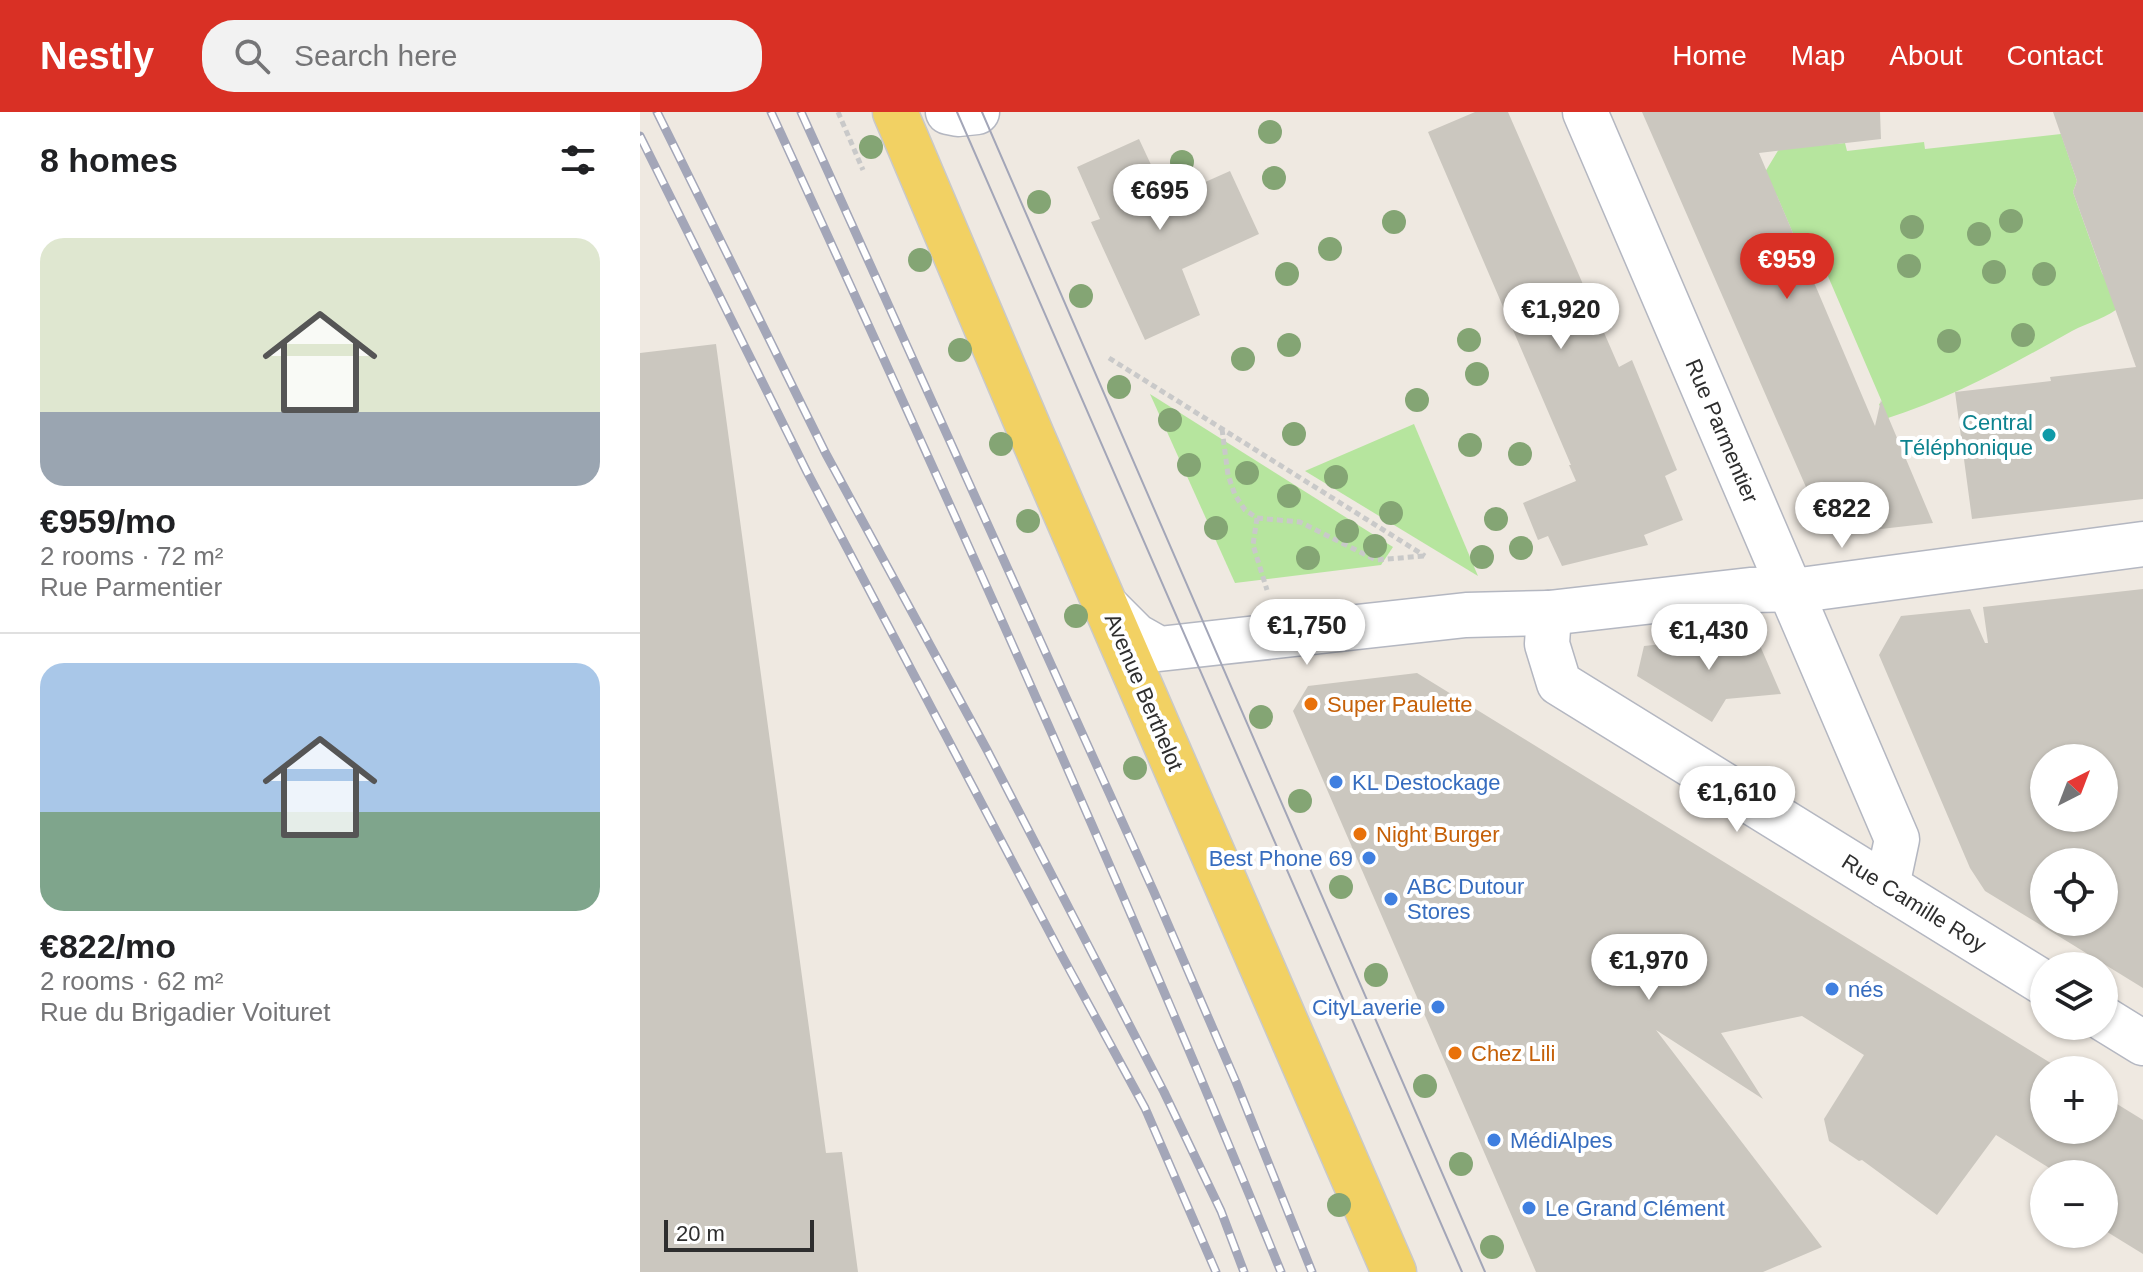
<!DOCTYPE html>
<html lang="en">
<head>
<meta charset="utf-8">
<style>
	:root { --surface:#fff; --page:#f2f2f2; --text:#202124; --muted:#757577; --line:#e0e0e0; --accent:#d93025 }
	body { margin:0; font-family:Arial,sans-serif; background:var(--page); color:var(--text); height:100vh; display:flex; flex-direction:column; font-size:30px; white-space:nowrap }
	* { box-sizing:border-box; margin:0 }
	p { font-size:26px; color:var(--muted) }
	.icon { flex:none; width:44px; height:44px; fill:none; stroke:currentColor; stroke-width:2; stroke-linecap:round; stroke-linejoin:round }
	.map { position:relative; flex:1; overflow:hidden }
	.details { display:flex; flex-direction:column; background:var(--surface); width:640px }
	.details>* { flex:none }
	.needle { width:52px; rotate:42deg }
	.controls { position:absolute; left:1390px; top:632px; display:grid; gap:16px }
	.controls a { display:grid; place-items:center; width:88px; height:88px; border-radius:50%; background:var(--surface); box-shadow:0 2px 6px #0004; font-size:40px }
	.scale { position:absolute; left:24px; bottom:20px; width:150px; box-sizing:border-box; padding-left:8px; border:4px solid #2e2e2e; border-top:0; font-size:22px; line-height:28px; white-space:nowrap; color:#2e2e2e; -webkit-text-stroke:6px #fff; paint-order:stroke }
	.price { position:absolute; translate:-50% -68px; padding:0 18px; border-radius:28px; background:#fff; color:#222; font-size:26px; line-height:52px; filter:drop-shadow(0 2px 4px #0008) }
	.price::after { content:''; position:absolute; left:50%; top:48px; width:24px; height:18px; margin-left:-12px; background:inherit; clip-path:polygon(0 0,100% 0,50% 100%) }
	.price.current { background:var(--accent); color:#fff }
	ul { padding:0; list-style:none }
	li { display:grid; align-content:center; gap:16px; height:424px; padding:0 40px }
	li+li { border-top:2px solid var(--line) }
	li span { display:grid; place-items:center; height:248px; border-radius:24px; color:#555 }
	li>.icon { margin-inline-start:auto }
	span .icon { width:144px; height:144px; fill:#fffc; stroke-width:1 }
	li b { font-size:34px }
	h2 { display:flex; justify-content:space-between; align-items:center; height:96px; padding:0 40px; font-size:34px }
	header { display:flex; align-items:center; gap:48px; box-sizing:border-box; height:112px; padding:0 40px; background:var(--accent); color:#fff }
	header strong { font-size:38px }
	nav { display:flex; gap:44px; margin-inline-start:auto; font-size:28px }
	.search { width:560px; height:72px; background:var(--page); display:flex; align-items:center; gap:20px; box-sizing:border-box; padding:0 28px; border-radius:32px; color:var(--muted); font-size:30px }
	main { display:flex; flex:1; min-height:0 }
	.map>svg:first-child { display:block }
	.green { fill:#b6e59e }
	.building { fill:#cbc7bf; fill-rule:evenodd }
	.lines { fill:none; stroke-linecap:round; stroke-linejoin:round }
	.minor-casing { stroke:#b4b7c1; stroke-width:47 }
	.major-casing { stroke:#c9c9c9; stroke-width:47 }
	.path { stroke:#c9c9c9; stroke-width:5; stroke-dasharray:6 4; stroke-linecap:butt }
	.minor { stroke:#fff; stroke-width:44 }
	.major { stroke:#f2d163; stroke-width:44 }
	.tram { stroke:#a3a6b8; stroke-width:2 }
	.rail-casing { stroke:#a3a6b8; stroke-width:9 }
	.rail { stroke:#fff; stroke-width:6; stroke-dasharray:18; stroke-linecap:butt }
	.tree { fill:#84a574 }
	.culture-dot { fill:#0f9aa8; stroke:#fff; stroke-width:3 }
	.food-dot { fill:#e8710a; stroke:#fff; stroke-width:3 }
	.shop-dot { fill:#3f7fe0; stroke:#fff; stroke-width:3 }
	.labels { text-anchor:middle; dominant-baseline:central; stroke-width:8; stroke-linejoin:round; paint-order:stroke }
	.culture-label { font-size:22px; fill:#0d838f; stroke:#fff; text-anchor:end }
	.street-label { font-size:22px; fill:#2e2e2e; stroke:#fff }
	.food-label { font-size:22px; fill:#c56008; stroke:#fff; text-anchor:start }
	.shop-label { font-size:22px; fill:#366cbe; stroke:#fff; text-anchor:start }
</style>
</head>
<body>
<header>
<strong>Nestly</strong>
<div class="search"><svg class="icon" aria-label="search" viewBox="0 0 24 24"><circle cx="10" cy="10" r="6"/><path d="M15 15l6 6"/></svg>Search here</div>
<nav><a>Home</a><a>Map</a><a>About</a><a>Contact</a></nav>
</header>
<main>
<section class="details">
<h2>8 homes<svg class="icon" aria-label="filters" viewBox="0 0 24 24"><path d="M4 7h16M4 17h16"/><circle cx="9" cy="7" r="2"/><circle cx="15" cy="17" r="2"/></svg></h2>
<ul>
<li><span style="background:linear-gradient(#dfe7d0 70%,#9aa5b1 0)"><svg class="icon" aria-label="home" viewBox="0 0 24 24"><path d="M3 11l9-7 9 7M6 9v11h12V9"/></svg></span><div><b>€959/mo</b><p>2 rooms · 72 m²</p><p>Rue Parmentier</p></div></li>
<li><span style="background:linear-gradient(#a9c7e8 60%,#7fa58c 0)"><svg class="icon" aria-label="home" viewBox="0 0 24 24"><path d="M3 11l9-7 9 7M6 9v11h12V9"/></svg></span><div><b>€822/mo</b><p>2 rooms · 62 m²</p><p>Rue du Brigadier Voituret</p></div></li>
</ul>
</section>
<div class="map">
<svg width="1503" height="1160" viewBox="0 0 1503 1160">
	<rect width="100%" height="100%" fill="#efe9e1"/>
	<!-- green -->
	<g class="green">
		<path d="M 1421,22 L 1437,69 L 1433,80 L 1462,161 L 1482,193 C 1468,206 1449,210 1432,219 C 1371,253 1313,286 1245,307 L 1239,292 L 1242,290 L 1175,134 L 1161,140 L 1137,84 L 1122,65 L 1139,37 L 1205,31 L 1207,39 L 1284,30 L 1285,37 Z"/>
		<path d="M 510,282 L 753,435 L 741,453 L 595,471 Z"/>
		<path d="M 774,312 L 838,464 L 665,359 Z"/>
	</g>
	<!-- building -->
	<g class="building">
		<path d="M 835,0 L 868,0 L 979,255 L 992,248 L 1037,358 L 1025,364 L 1043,408 L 1004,423 L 1008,433 L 922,454 L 908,424 L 898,428 L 883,391 L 936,369 L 929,353 L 931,353 L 788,20 Z"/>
		<path d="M 1002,0 L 1240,0 L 1241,27 L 1119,41 L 1235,314 L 1241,288 L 1293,411 L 1215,420 L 1223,380 L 1176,398 Z"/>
		<path d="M 1413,0 L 1503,0 L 1503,387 L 1332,407 L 1315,280 L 1411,269 L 1410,265 L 1496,255 L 1433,80 L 1437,69 Z"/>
		<path d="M 499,27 L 527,87 L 590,59 L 619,122 L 542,157 L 560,203 L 505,228 L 451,110 L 460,107 L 437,55 Z"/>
		<path d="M 76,232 L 186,1041 L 202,1040 L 218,1160 L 0,1160 L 0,241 Z"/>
		<path d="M 1503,477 L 1503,876 L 1345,779 L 1330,756 L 1239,543 L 1261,504 L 1330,497 L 1345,531 L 1348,531 L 1343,495 ZM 1404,646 L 1464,646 L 1464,706 L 1404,706 ZM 1404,750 L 1464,750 L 1464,810 L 1404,810 Z"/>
		<path d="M 1115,522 L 1141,582 L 1086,587 L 1072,610 L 997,564 L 1004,534 Z"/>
		<path d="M 777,561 L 1422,958 L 1404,958 L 1404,1018 L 1464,1018 L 1464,984 L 1503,1008 L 1503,1142 L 1464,1118 L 1464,1062 L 1419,1062 L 1356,1023 L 1297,1103 L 1222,1048 L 1219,1049 L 1189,1029 L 1184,1007 L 1224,943 L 1162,904 L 1081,921 L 1123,987 L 1016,918 L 1182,1135 L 1123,1160 L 896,1160 L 653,599 L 668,574 Z"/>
	</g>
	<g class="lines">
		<!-- minor casing -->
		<g class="minor-casing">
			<g id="minor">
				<path d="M 308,0 L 318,2 L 337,0"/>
				<path d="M 945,0 L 1257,727 L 1247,774"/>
				<path d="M 466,494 L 496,524 L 519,537 L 826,503 L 909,501 L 1110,478 L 1168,477 L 1503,432"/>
				<path d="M 909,501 L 907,532 L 919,571 L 1404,871"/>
				<path d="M 1464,907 L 1503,931"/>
			</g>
		</g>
		<!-- major casing -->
		<g class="major-casing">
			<path id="major" d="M 255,0 L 393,326 L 754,1160"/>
		</g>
		<!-- path -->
		<g class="path">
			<path d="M 198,0 L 223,58"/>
			<path d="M 469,246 L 785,444"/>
			<path d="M 582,317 L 588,363 L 595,383 L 605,398 L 617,406 L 660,410 L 736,448 L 784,444"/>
			<path d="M 617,406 L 613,433 L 627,478"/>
		</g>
		<!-- minor -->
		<use href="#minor" class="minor"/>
		<!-- major -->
		<use href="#major" class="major"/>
		<!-- tram -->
		<g class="tram">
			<path d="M 317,0 L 822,1160"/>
			<path d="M 342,0 L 845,1160"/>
		</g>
		<!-- rail casing -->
		<g class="rail-casing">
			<g id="rail">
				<path d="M 17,0 L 186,342 L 347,638 L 524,980 L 581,1099 L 604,1160"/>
				<path d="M 131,0 C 307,384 482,769 641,1160"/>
				<path d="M 161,0 L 514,780 L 596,970 L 672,1160"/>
				<path d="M 0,24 L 167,360 L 421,842 L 505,996 L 576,1160"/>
			</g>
		</g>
		<!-- rail -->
		<use href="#rail" class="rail"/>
	</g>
	<!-- trees -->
	<g class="tree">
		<circle cx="630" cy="20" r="12"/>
		<circle cx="231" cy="35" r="12"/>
		<circle cx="542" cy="50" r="12"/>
		<circle cx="634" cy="66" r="12"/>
		<circle cx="399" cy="90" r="12"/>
		<circle cx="1371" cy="109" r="12"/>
		<circle cx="754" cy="110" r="12"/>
		<circle cx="1272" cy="115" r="12"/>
		<circle cx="1339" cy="122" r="12"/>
		<circle cx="690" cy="137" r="12"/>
		<circle cx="280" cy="148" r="12"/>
		<circle cx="1269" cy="154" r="12"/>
		<circle cx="1354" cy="160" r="12"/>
		<circle cx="647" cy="162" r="12"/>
		<circle cx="1404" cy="162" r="12"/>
		<circle cx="441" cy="184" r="12"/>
		<circle cx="1383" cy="223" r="12"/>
		<circle cx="829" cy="228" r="12"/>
		<circle cx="1309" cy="229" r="12"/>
		<circle cx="649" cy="233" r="12"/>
		<circle cx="320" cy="238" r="12"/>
		<circle cx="603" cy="247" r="12"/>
		<circle cx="837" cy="262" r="12"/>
		<circle cx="479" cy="275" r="12"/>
		<circle cx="777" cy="288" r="12"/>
		<circle cx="530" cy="308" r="12"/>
		<circle cx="654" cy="322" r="12"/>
		<circle cx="361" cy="332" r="12"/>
		<circle cx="830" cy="333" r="12"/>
		<circle cx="880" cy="342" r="12"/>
		<circle cx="549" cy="353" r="12"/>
		<circle cx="607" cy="361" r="12"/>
		<circle cx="696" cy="365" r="12"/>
		<circle cx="649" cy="384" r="12"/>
		<circle cx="751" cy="401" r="12"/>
		<circle cx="856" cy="407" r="12"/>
		<circle cx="388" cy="409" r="12"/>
		<circle cx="576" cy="416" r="12"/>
		<circle cx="707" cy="419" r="12"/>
		<circle cx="735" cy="434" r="12"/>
		<circle cx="881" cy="436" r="12"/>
		<circle cx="842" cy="445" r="12"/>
		<circle cx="668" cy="446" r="12"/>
		<circle cx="436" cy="504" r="12"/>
		<circle cx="621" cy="605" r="12"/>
		<circle cx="495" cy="656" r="12"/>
		<circle cx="660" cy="689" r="12"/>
		<circle cx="701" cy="775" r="12"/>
		<circle cx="736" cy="863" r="12"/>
		<circle cx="785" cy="974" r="12"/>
		<circle cx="821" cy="1052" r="12"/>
		<circle cx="699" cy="1093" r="12"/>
		<circle cx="852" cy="1135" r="12"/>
	</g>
	<!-- markers -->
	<circle class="culture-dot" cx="1409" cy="323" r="8"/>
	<g class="food-dot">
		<circle cx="671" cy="592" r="8"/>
		<circle cx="720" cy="722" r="8"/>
		<circle cx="815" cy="941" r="8"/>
	</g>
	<g class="shop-dot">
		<circle cx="696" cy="670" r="8"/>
		<circle cx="729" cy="746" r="8"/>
		<circle cx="751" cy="787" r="8"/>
		<circle cx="1192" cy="877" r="8"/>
		<circle cx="798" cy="895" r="8"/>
		<circle cx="854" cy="1028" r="8"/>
		<circle cx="889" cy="1096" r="8"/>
	</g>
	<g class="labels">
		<!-- culture labels -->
		<g class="culture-label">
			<text x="1393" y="310">Central<tspan x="1393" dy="25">Téléphonique</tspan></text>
		</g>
		<!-- street labels -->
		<g class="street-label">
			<text transform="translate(1082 319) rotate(67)">Rue Parmentier</text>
			<text transform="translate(504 580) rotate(67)">Avenue Berthelot</text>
			<text transform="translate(1274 791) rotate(32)">Rue Camille Roy</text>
		</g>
		<!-- food labels -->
		<g class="food-label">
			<text x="687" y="592">Super Paulette</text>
			<text x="736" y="722">Night Burger</text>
			<text x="831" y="941">Chez Lili</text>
		</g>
		<!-- shop labels -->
		<g class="shop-label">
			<text x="712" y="670">KL Destockage</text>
			<text x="713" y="746" text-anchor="end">Best Phone 69</text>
			<text x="767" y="774">ABC Dutour<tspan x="767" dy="25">Stores</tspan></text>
			<text x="1208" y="877">nés</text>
			<text x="782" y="895" text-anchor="end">CityLaverie</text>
			<text x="870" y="1028">MédiAlpes</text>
			<text x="905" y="1096">Le Grand Clément</text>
		</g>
	</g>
</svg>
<div class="controls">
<a><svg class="needle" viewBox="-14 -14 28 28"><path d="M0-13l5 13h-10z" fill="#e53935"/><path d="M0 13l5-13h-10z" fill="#757577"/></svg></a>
<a><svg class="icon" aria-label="locate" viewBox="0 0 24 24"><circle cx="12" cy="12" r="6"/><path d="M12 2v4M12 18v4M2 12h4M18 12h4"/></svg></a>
<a><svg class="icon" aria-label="layers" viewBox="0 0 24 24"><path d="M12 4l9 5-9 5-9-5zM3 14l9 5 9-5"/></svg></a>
<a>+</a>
<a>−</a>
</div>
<div class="scale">20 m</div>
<b class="price" style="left:520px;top:120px">€695</b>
<b class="price current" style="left:1147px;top:189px">€959</b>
<b class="price" style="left:921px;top:239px">€1,920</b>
<b class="price" style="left:1202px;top:438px">€822</b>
<b class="price" style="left:667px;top:555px">€1,750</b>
<b class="price" style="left:1069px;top:560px">€1,430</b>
<b class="price" style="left:1097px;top:722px">€1,610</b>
<b class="price" style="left:1009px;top:890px">€1,970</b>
</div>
</main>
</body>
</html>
